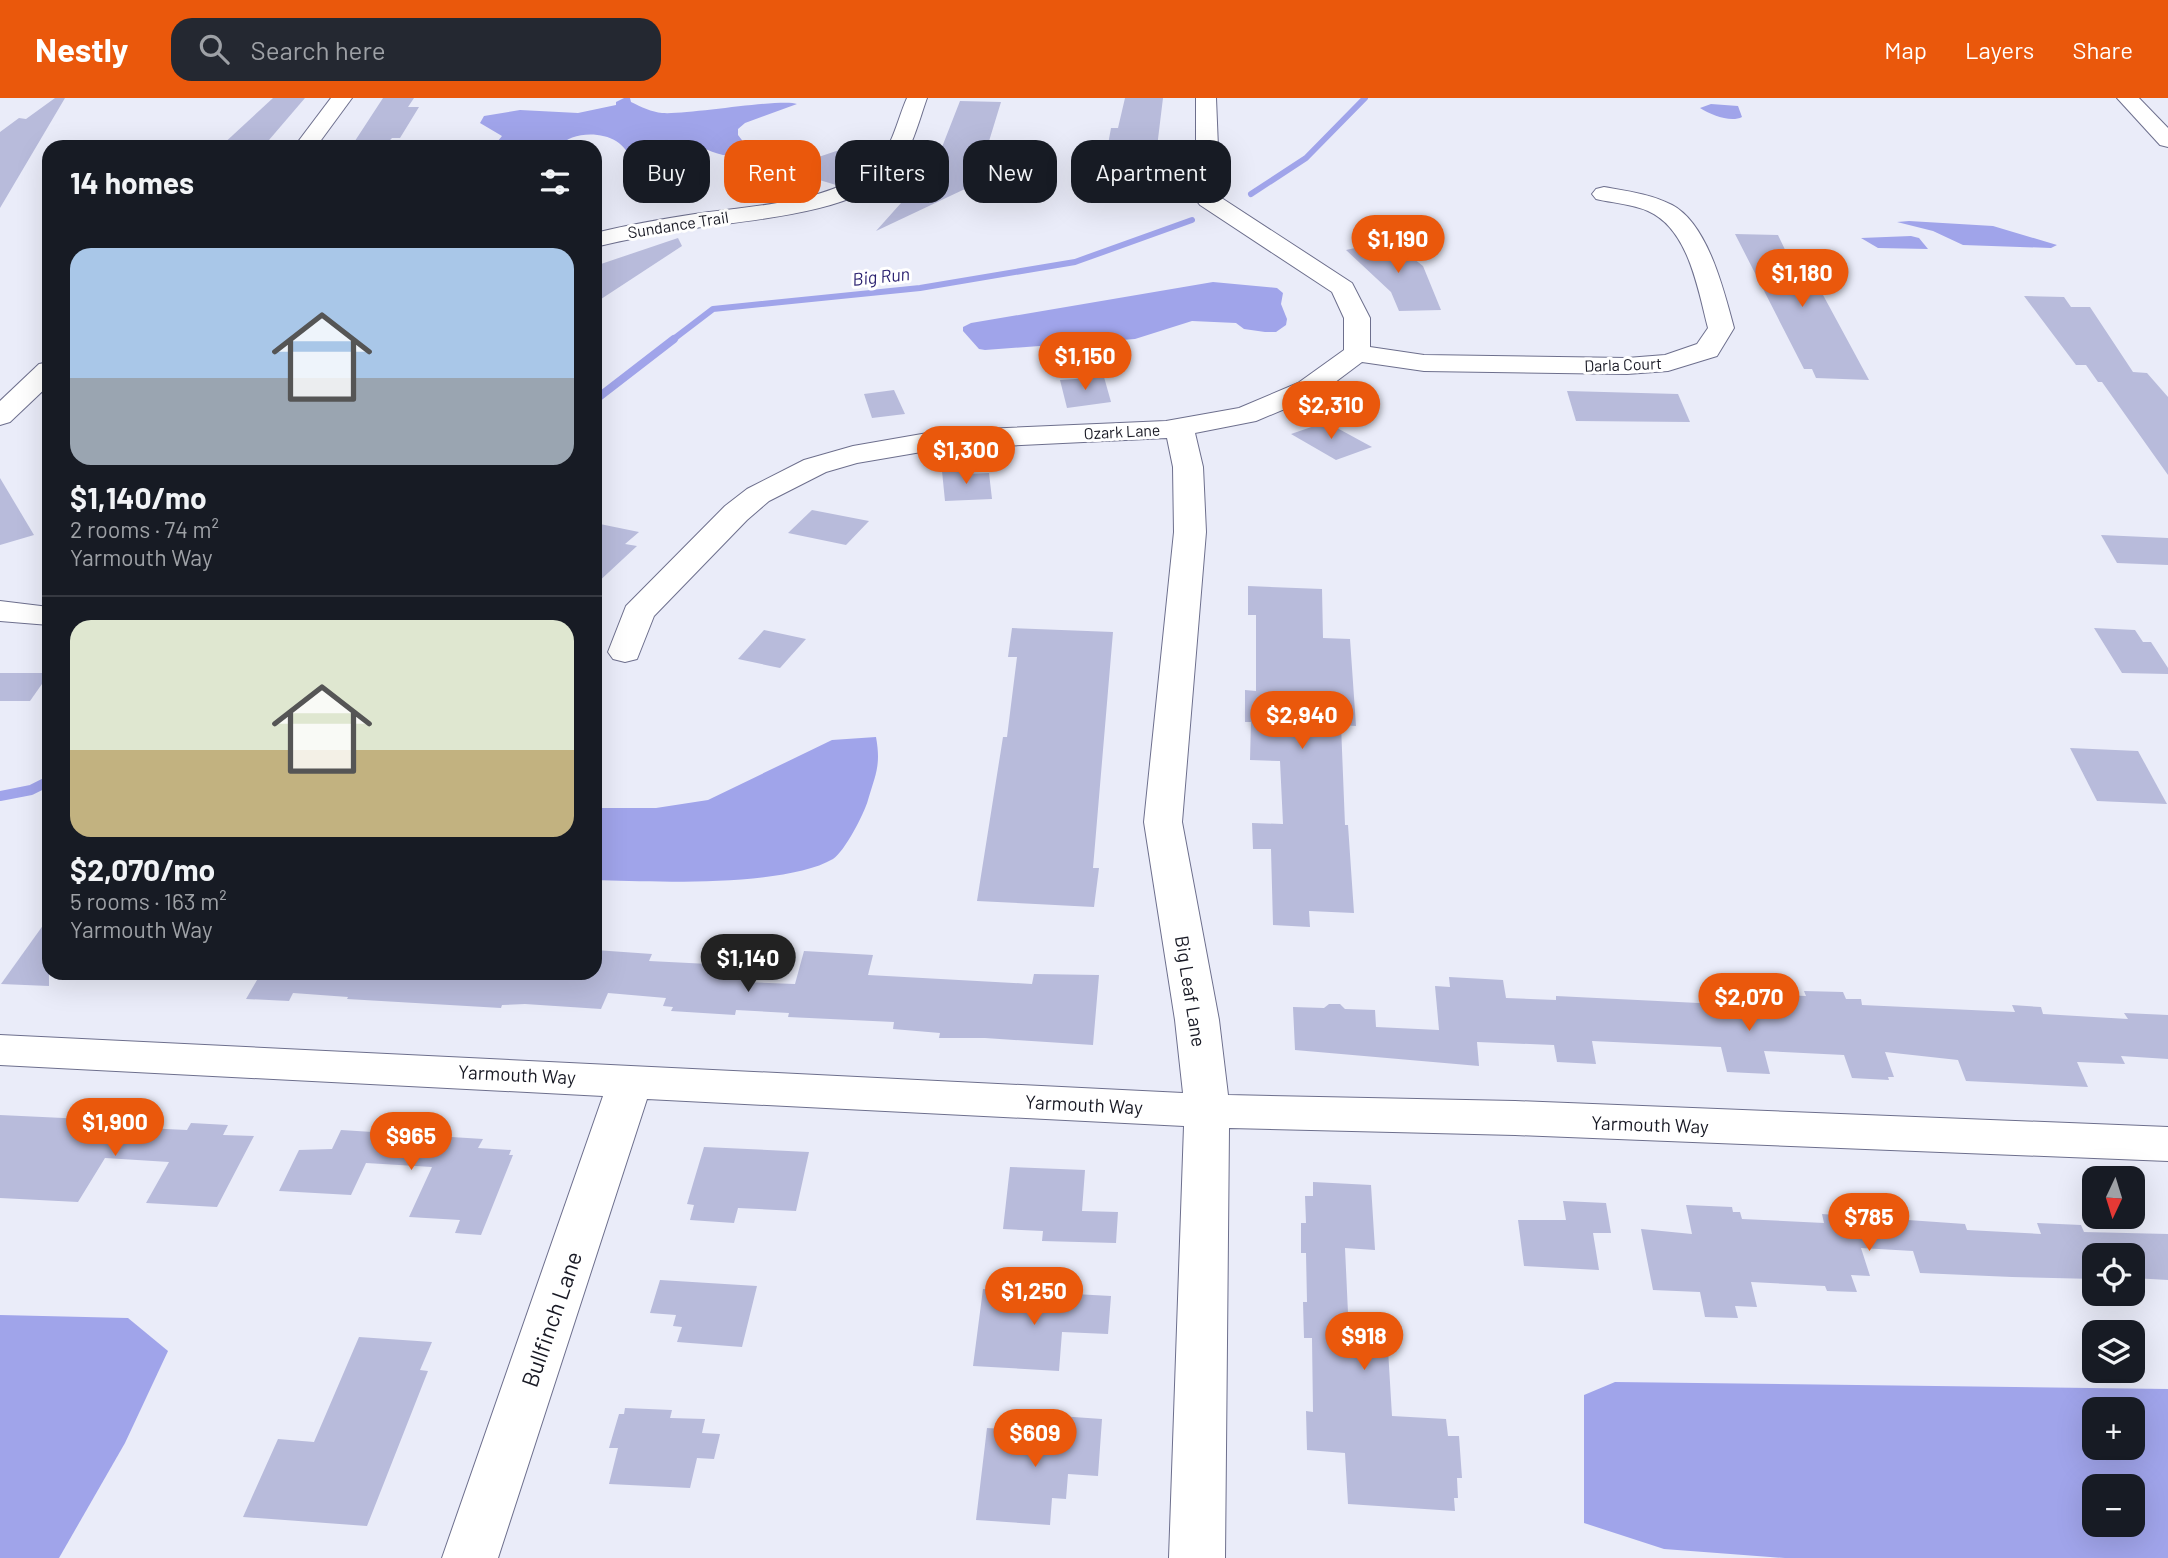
<!DOCTYPE html>
<html lang="en">
<head>
<meta charset="utf-8">
<style>
	:root { --surface:#171b24; --page:#242831; --text:#f1f3f6; --muted:#9ea1a6; --line:#363941; --accent:#ea580c }
	body { margin:0; font-family:Barlow,sans-serif; background:var(--page); color:var(--text); height:100vh; display:flex; flex-direction:column; font-size:26px; white-space:nowrap }
	* { box-sizing:border-box; margin:0 }
	p { font-size:23px; color:var(--muted) }
	.icon { flex:none; width:38px; height:38px; fill:none; stroke:currentColor; stroke-width:2; stroke-linecap:round; stroke-linejoin:round }
	.map { position:relative; flex:1; overflow:hidden }
	.sheet { position:absolute; left:42px; top:42px; width:560px; height:840px; display:flex; flex-direction:column; background:var(--surface); border-radius:21px; box-shadow:0 7px 28px #0002 }
	.sheet>* { flex:none }
	.top-card { position:absolute; left:623px; top:42px; width:665px; height:63px; display:flex; gap:14px }
	.needle { width:46px; rotate:184deg }
	.tools { position:absolute; left:2082px; top:1068px; display:grid; gap:14px }
	.tools a { display:grid; place-items:center; width:63px; height:63px; border-radius:14px; background:var(--surface); box-shadow:0 7px 28px #0002; font-size:35px }
	.price { position:absolute; translate:-50% -60px; padding:0 16px; border-radius:24px; background:var(--accent); color:#fff; font-size:23px; line-height:46px; filter:drop-shadow(0 2px 4px #0008) }
	.price::after { content:''; position:absolute; left:50%; top:42px; width:21px; height:16px; margin-left:-10px; background:inherit; clip-path:polygon(0 0,100% 0,50% 100%) }
	.price.active { background:#222; color:#fff }
	ul { padding:0; list-style:none }
	li { display:grid; align-content:center; gap:14px; height:371px; padding:0 28px }
	li+li { border-top:2px solid var(--line) }
	li span { display:grid; place-items:center; height:217px; border-radius:21px; color:#555 }
	li>.icon { margin-inline-start:auto }
	span .icon { width:126px; height:126px; fill:#fffc; stroke-width:1 }
	li b { font-size:30px }
	h2 { display:flex; justify-content:space-between; align-items:center; height:84px; padding:0 28px; font-size:30px }
	.chip { padding:0 24px; border-radius:21px; background:var(--surface); box-shadow:0 7px 28px #0002; font-size:24px; line-height:63px }
	.chip.active { background:var(--accent); color:#fff }
	header { display:flex; align-items:center; gap:42px; box-sizing:border-box; height:98px; padding:0 35px; background:var(--accent); color:#fff }
	header strong { font-size:33px }
	nav { display:flex; gap:38px; margin-inline-start:auto; font-size:24px }
	.search { width:490px; height:63px; background:var(--page); display:flex; align-items:center; gap:18px; box-sizing:border-box; padding:0 24px; border-radius:21px; color:var(--muted); font-size:26px }
	.map>svg:first-child { display:block }
	.water { fill:#a0a4ea; fill-rule:evenodd }
	.lines { fill:none; stroke-linecap:round; stroke-linejoin:round }
	.stream-far2 { stroke:#a0a4ea; stroke-width:6 }
	.stream-far1 { stroke:#a0a4ea; stroke-width:8 }
	.stream { stroke:#a0a4ea; stroke-width:10 }
	.building { fill:#b8bbdb }
	.minor-casing { stroke:#6d6f8d; stroke-width:2 }
	.minor { fill:#fff; fill-rule:evenodd }
	.labels { text-anchor:middle; dominant-baseline:central; stroke-width:6; stroke-linejoin:round; paint-order:stroke }
	.far-street-label { font-size:16px; fill:#181924; stroke:#fff }
	.far-water-label { font-size:18px; font-style:italic; fill:#281e6e; stroke:#fff }
	.street-label { font-size:19px; fill:#181924; stroke:#fff }
	.near-street-label { font-size:23px; fill:#181924; stroke:#fff }
</style>
</head>
<body>
<header>
<strong>Nestly</strong>
<div class="search"><svg class="icon" aria-label="search" viewBox="0 0 24 24"><circle cx="10" cy="10" r="6"/><path d="M15 15l6 6"/></svg>Search here</div>
<nav><a>Map</a><a>Layers</a><a>Share</a></nav>
</header>
<div class="map">
<svg width="2168" height="1460" viewBox="0 0 2168 1460">
	<rect width="100%" height="100%" fill="#eaecf9"/>
	<!-- water -->
	<g class="water">
		<path d="M 624,0 L 630,0 L 631,4 C 641,9 652,14 662,15 C 689,17 782,0 797,6 L 745,25 L 738,31 L 738,37 L 748,50 L 746,54 C 738,56 730,58 723,57 C 702,52 682,36 662,51 L 659,64 L 634,64 C 629,56 624,48 616,43 C 600,33 570,34 559,49 L 493,49 L 502,38 L 480,25 L 484,18 L 520,12 L 578,15 L 616,7 L 616,4 Z"/>
		<path d="M 1711,6 L 1738,8 L 1742,19 C 1731,25 1711,17 1700,10 Z"/>
		<path d="M 1909,123 L 1993,128 L 2057,147 L 2051,150 L 1963,147 L 1933,133 L 1897,124 Z"/>
		<path d="M 1911,138 L 1919,140 L 1928,151 L 1878,150 L 1861,140 Z"/>
		<path d="M 1213,184 L 1277,190 L 1283,195 L 1281,206 L 1287,221 L 1286,227 L 1276,234 L 1265,234 L 1244,231 L 1236,225 L 1192,223 L 1135,241 L 985,252 L 979,251 L 963,233 L 963,229 L 971,225 Z"/>
		<path d="M 876,639 C 881,667 876,675 868,702 C 864,716 845,753 833,761 C 785,789 653,784 595,782 L 595,710 L 656,710 L 708,702 L 832,642 Z"/>
		<path d="M 0,1217 L 128,1220 L 168,1253 L 125,1345 L 59,1460 L 0,1460 Z"/>
		<path d="M 1615,1284 L 2168,1291 L 2168,1460 L 1785,1460 L 1664,1451 L 1584,1425 L 1584,1297 ZM 2095,1311 L 2133,1311 L 2133,1349 L 2095,1349 ZM 2095,1388 L 2133,1388 L 2133,1426 L 2095,1426 Z"/>
	</g>
	<g class="lines">
		<!-- stream-far2 -->
		<g class="stream-far2">
			<path d="M 1251,96 L 1306,60 L 1365,0"/>
			<path d="M 671,243 L 713,211 L 920,190 L 1075,164 L 1192,122"/>
		</g>
		<!-- stream-far1 -->
		<path class="stream-far1" d="M 595,302 L 674,241"/>
		<!-- stream -->
		<path class="stream" d="M 0,698 L 31,692 L 49,683"/>
	</g>
	<!-- building -->
	<g class="building">
		<path d="M 55,0 L 65,0 L 0,110 L 0,34 L 19,20 L 26,21 Z"/>
		<path d="M 273,0 L 305,0 L 263,49 L 220,49 Z"/>
		<path d="M 383,0 L 414,0 L 408,9 L 419,9 L 400,40 L 392,40 L 384,49 L 351,49 Z"/>
		<path d="M 1125,0 L 1163,0 L 1153,82 L 1106,81 L 1110,63 L 1105,63 L 1111,30 L 1118,30 Z"/>
		<path d="M 960,3 L 1001,4 L 986,53 L 973,69 L 1003,73 L 876,133 L 935,67 Z"/>
		<path d="M 860,45 L 843,84 L 836,87 L 783,71 Z"/>
		<path d="M 1735,136 L 1778,137 L 1789,160 L 1803,160 L 1869,282 L 1816,280 L 1812,271 L 1804,271 Z"/>
		<path d="M 678,140 L 682,148 L 595,205 L 595,168 Z"/>
		<path d="M 1390,142 L 1423,168 L 1441,212 L 1399,213 L 1391,194 L 1346,152 Z"/>
		<path d="M 2024,198 L 2064,199 L 2071,209 L 2090,209 L 2133,274 L 2147,275 L 2168,299 L 2168,377 L 2102,284 L 2098,284 L 2086,267 L 2076,267 Z"/>
		<path d="M 1104,279 L 1111,304 L 1067,310 L 1060,282 Z"/>
		<path d="M 894,292 L 905,316 L 872,320 L 864,296 Z"/>
		<path d="M 1567,293 L 1678,296 L 1690,324 L 1576,323 Z"/>
		<path d="M 1326,324 L 1372,349 L 1336,362 L 1291,336 Z"/>
		<path d="M 968,372 L 968,376 L 989,375 L 992,401 L 945,403 L 942,373 Z"/>
		<path d="M 0,380 L 34,437 L 0,447 Z"/>
		<path d="M 812,412 L 869,423 L 846,447 L 788,435 Z"/>
		<path d="M 595,425 L 639,434 L 625,446 L 637,448 L 595,487 Z"/>
		<path d="M 2101,437 L 2168,440 L 2168,467 L 2117,465 Z"/>
		<path d="M 1248,488 L 1322,491 L 1323,540 L 1350,541 L 1356,628 L 1341,627 L 1345,727 L 1348,727 L 1354,815 L 1309,813 L 1310,829 L 1273,827 L 1271,751 L 1253,751 L 1252,725 L 1283,726 L 1280,663 L 1250,662 L 1251,624 L 1245,624 L 1245,592 L 1256,593 L 1256,517 L 1248,517 Z"/>
		<path d="M 1012,530 L 1113,534 L 1093,770 L 1099,770 L 1094,809 L 977,803 L 1003,639 L 1007,639 L 1017,559 L 1008,559 Z"/>
		<path d="M 2094,530 L 2135,532 L 2143,544 L 2151,544 L 2168,570 L 2168,576 L 2122,575 Z"/>
		<path d="M 764,532 L 806,541 L 780,570 L 738,561 Z"/>
		<path d="M 0,575 L 49,575 L 49,576 L 30,603 L 0,603 Z"/>
		<path d="M 2070,650 L 2138,653 L 2167,706 L 2097,703 Z"/>
		<path d="M 49,819 L 49,888 L 1,886 Z"/>
		<path d="M 595,852 L 652,856 L 649,863 L 749,868 L 744,884 L 795,886 L 804,853 L 873,857 L 868,877 L 1032,886 L 1034,876 L 1099,877 L 1093,947 L 985,940 L 939,940 L 940,935 L 893,931 L 894,924 L 788,919 L 789,915 L 736,912 L 735,917 L 671,913 L 673,909 L 663,908 L 666,900 L 608,895 L 601,911 L 525,906 L 502,907 L 501,910 L 347,901 L 348,899 L 293,895 L 289,903 L 246,901 L 261,875 L 595,875 Z"/>
		<path d="M 1449,879 L 1503,882 L 1506,900 L 1556,902 L 1556,898 L 1780,909 L 1777,897 L 1806,898 L 1804,893 L 1843,894 L 1846,901 L 1861,901 L 1862,907 L 2015,914 L 2012,907 L 2041,909 L 2043,916 L 2128,921 L 2124,915 L 2168,917 L 2168,961 L 2121,958 L 2125,966 L 2077,964 L 2088,989 L 1966,983 L 1958,962 L 1885,954 L 1894,979 L 1888,979 L 1889,982 L 1852,980 L 1844,957 L 1764,953 L 1770,976 L 1727,974 L 1721,949 L 1592,943 L 1596,966 L 1557,964 L 1554,947 L 1477,944 L 1479,968 L 1295,952 L 1293,909 L 1324,910 L 1329,906 L 1340,906 L 1345,911 L 1375,912 L 1376,929 L 1439,932 L 1435,888 L 1450,889 Z"/>
		<path d="M 0,1017 L 127,1023 L 123,1029 L 187,1032 L 191,1025 L 228,1027 L 223,1037 L 254,1038 L 217,1109 L 146,1105 L 169,1064 L 105,1060 L 78,1104 L 0,1100 Z"/>
		<path d="M 341,1032 L 483,1041 L 478,1050 L 511,1052 L 509,1057 L 513,1057 L 481,1137 L 455,1135 L 460,1122 L 409,1119 L 432,1069 L 366,1065 L 351,1097 L 279,1093 L 299,1052 L 332,1051 Z"/>
		<path d="M 704,1049 L 809,1054 L 796,1113 L 738,1110 L 734,1125 L 690,1122 L 694,1107 L 687,1106 Z"/>
		<path d="M 1010,1069 L 1085,1072 L 1082,1113 L 1118,1114 L 1116,1145 L 1042,1143 L 1043,1133 L 1003,1131 Z"/>
		<path d="M 1313,1084 L 1371,1087 L 1375,1152 L 1345,1150 L 1348,1215 L 1386,1218 L 1392,1318 L 1446,1321 L 1448,1338 L 1459,1338 L 1462,1380 L 1457,1380 L 1458,1400 L 1454,1400 L 1455,1413 L 1348,1406 L 1345,1355 L 1307,1352 L 1306,1313 L 1313,1314 L 1312,1240 L 1304,1240 L 1303,1204 L 1307,1204 L 1306,1155 L 1301,1155 L 1301,1125 L 1306,1125 L 1305,1098 L 1313,1098 Z"/>
		<path d="M 1563,1103 L 1606,1105 L 1611,1135 L 1593,1135 L 1599,1172 L 1524,1168 L 1518,1122 L 1566,1122 Z"/>
		<path d="M 1686,1107 L 1732,1109 L 1733,1114 L 1740,1114 L 1742,1121 L 1824,1125 L 1822,1116 L 1965,1126 L 1967,1132 L 2041,1136 L 2037,1125 L 2081,1127 L 2084,1134 L 2168,1136 L 2168,1182 L 2133,1180 L 2133,1157 L 2095,1157 L 2095,1181 L 2012,1179 L 1920,1175 L 1913,1153 L 1861,1150 L 1870,1178 L 1851,1177 L 1857,1194 L 1827,1193 L 1825,1188 L 1751,1184 L 1757,1209 L 1735,1208 L 1738,1220 L 1705,1219 L 1700,1194 L 1653,1192 L 1641,1131 L 1692,1136 Z"/>
		<path d="M 660,1182 L 757,1188 L 742,1249 L 677,1244 L 682,1229 L 673,1228 L 676,1217 L 650,1215 Z"/>
		<path d="M 983,1191 L 1111,1198 L 1108,1236 L 1062,1234 L 1059,1273 L 973,1268 Z"/>
		<path d="M 359,1239 L 432,1244 L 420,1272 L 428,1273 L 367,1428 L 243,1419 L 278,1341 L 314,1344 Z"/>
		<path d="M 625,1310 L 672,1312 L 670,1320 L 705,1321 L 702,1335 L 720,1336 L 714,1361 L 697,1360 L 690,1390 L 609,1386 L 618,1350 L 609,1350 L 619,1316 L 624,1316 Z"/>
		<path d="M 1059,1318 L 1102,1321 L 1098,1378 L 1068,1376 L 1066,1401 L 1052,1400 L 1050,1427 L 976,1422 L 987,1330 L 1057,1334 Z"/>
	</g>
	<g class="lines">
		<!-- minor casing -->
		<g class="minor-casing">
			<g id="minor">
				<path d="M 331,0 L 352,0 L 316,49 L 294,49 Z"/>
				<path d="M 907,0 L 927,0 C 918,25 912,53 894,73 C 857,115 749,122 695,130 C 662,135 628,141 595,149 L 595,135 C 628,127 662,121 695,116 C 748,108 840,105 878,63 C 893,47 898,20 907,0 Z"/>
				<path d="M 1196,0 L 1216,0 L 1220,99 L 1352,185 L 1370,220 L 1370,249 L 1424,257 L 1627,260 L 1665,257 L 1697,246 L 1708,230 C 1698,192 1689,131 1648,113 C 1632,106 1613,105 1596,101 L 1592,96 L 1596,91 L 1604,89 C 1627,93 1651,96 1672,107 C 1708,126 1724,193 1734,230 L 1717,258 L 1668,273 L 1627,276 L 1424,273 L 1362,264 L 1318,297 L 1256,323 L 1195,335 L 1203,369 L 1206,434 L 1182,724 L 1219,922 L 1228,997 L 1515,1003 L 2168,1029 L 2168,1063 L 1515,1037 L 1229,1030 L 1225,1460 L 1169,1460 L 1184,1028 L 647,1001 L 498,1460 L 442,1460 L 603,998 L 0,967 L 0,937 L 1183,995 L 1175,922 L 1144,724 L 1174,434 L 1173,369 L 1167,340 L 939,351 L 857,365 L 826,374 L 769,403 L 747,422 L 654,518 L 637,561 L 625,564 L 613,561 L 608,554 L 626,508 L 725,408 L 747,391 L 804,362 L 853,348 L 939,333 L 1166,323 L 1239,310 L 1298,285 L 1344,252 L 1344,220 L 1332,194 L 1200,107 L 1196,102 Z"/>
				<path d="M 2117,0 L 2139,0 L 2168,30 L 2168,49 L 2160,47 Z"/>
				<path d="M 49,264 L 49,287 L 10,324 L 0,327 L 0,303 L 39,266 Z"/>
				<path d="M 0,503 L 49,509 L 49,527 L 0,523 Z"/>
			</g>
		</g>
		<!-- minor -->
		<use href="#minor" class="minor"/>
	</g>
	<g class="labels">
		<!-- far-street labels -->
		<g class="far-street-label">
			<text transform="translate(678 126) rotate(-9)">Sundance Trail</text>
			<text transform="translate(1623 266) rotate(-2)">Darla Court</text>
			<text transform="translate(1122 333) rotate(-3)">Ozark Lane</text>
		</g>
		<!-- far-water labels -->
		<g class="far-water-label">
			<text transform="translate(881 178) rotate(-6)">Big Run</text>
		</g>
		<!-- street labels -->
		<g class="street-label">
			<text transform="translate(1191 893) rotate(81)">Big Leaf Lane</text>
			<text transform="translate(517 976) rotate(3)">Yarmouth Way</text>
			<text transform="translate(1084 1006) rotate(3)">Yarmouth Way</text>
			<text transform="translate(1650 1026) rotate(2)">Yarmouth Way</text>
		</g>
		<!-- near-street labels -->
		<g class="near-street-label">
			<text transform="translate(551 1221) rotate(-71)">Bullfinch Lane</text>
		</g>
	</g>
</svg>
<div class="tools">
<a><svg class="needle" viewBox="-14 -14 28 28"><path d="M0-13l5 13h-10z" fill="#e53935"/><path d="M0 13l5-13h-10z" fill="#9ea1a6"/></svg></a>
<a><svg class="icon" aria-label="locate" viewBox="0 0 24 24"><circle cx="12" cy="12" r="6"/><path d="M12 2v4M12 18v4M2 12h4M18 12h4"/></svg></a>
<a><svg class="icon" aria-label="layers" viewBox="0 0 24 24"><path d="M12 4l9 5-9 5-9-5zM3 14l9 5 9-5"/></svg></a>
<a>+</a>
<a>−</a>
</div>
<b class="price" style="left:1398px;top:177px">$1,190</b>
<b class="price" style="left:1802px;top:211px">$1,180</b>
<b class="price" style="left:1085px;top:294px">$1,150</b>
<b class="price" style="left:1331px;top:343px">$2,310</b>
<b class="price" style="left:966px;top:388px">$1,300</b>
<b class="price" style="left:1302px;top:653px">$2,940</b>
<b class="price active" style="left:748px;top:896px">$1,140</b>
<b class="price" style="left:1749px;top:935px">$2,070</b>
<b class="price" style="left:115px;top:1060px">$1,900</b>
<b class="price" style="left:411px;top:1074px">$965</b>
<b class="price" style="left:1869px;top:1155px">$785</b>
<b class="price" style="left:1034px;top:1229px">$1,250</b>
<b class="price" style="left:1364px;top:1274px">$918</b>
<b class="price" style="left:1035px;top:1371px">$609</b>
<div class="top-card">
<a class="chip">Buy</a>
<a class="chip active">Rent</a>
<a class="chip">Filters</a>
<a class="chip">New</a>
<a class="chip">Apartment</a>
</div>
<section class="sheet">
<h2>14 homes<svg class="icon" aria-label="filters" viewBox="0 0 24 24"><path d="M4 7h16M4 17h16"/><circle cx="9" cy="7" r="2"/><circle cx="15" cy="17" r="2"/></svg></h2>
<ul>
<li><span style="background:linear-gradient(#a9c7e8 60%,#9aa5b1 0)"><svg class="icon" aria-label="home" viewBox="0 0 24 24"><path d="M3 11l9-7 9 7M6 9v11h12V9"/></svg></span><div><b>$1,140/mo</b><p>2 rooms · 74 m²</p><p>Yarmouth Way</p></div></li>
<li><span style="background:linear-gradient(#dfe7d0 60%,#c2b280 0)"><svg class="icon" aria-label="home" viewBox="0 0 24 24"><path d="M3 11l9-7 9 7M6 9v11h12V9"/></svg></span><div><b>$2,070/mo</b><p>5 rooms · 163 m²</p><p>Yarmouth Way</p></div></li>
</ul>
</section>
</div>
</body>
</html>
